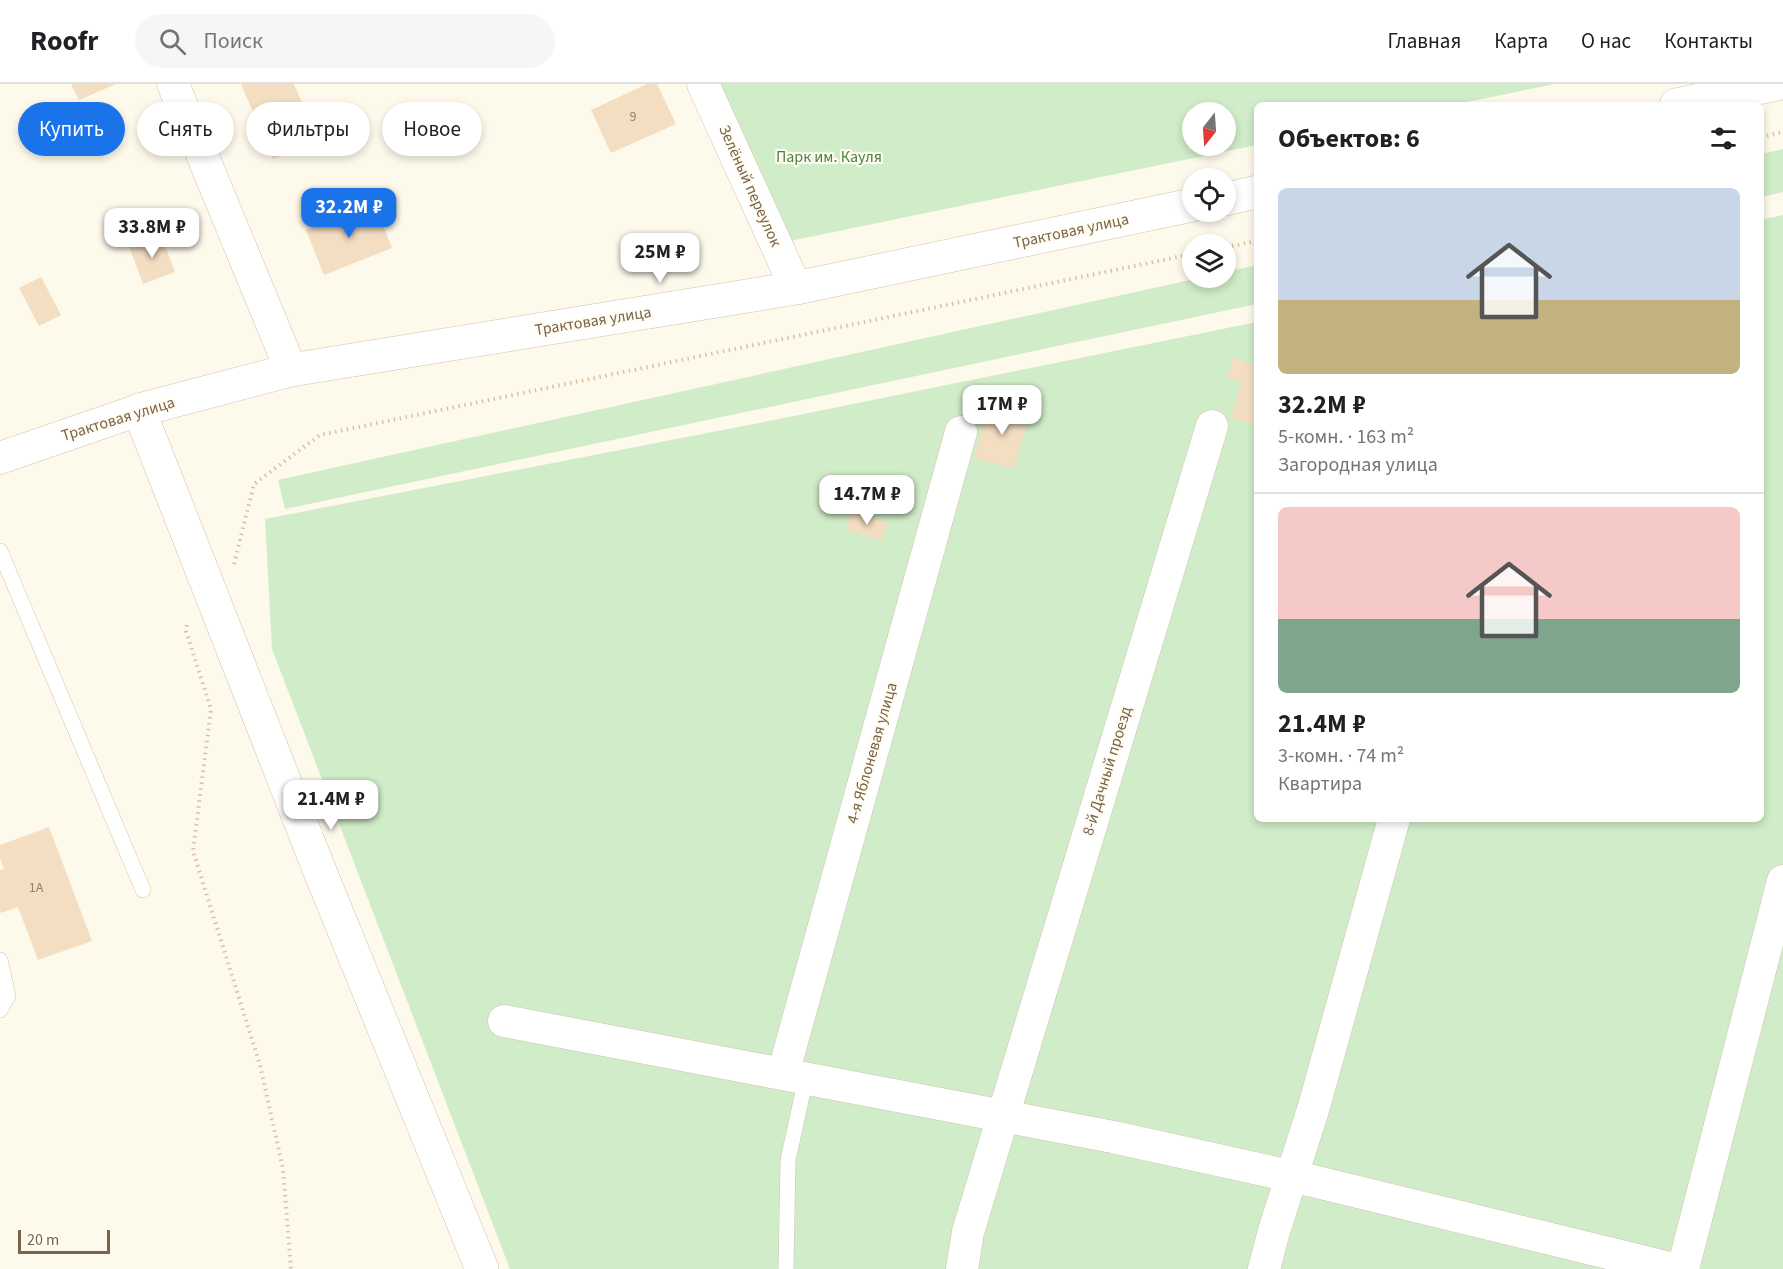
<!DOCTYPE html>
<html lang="ru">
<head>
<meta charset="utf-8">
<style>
	:root { --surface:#fff; --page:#f6f6f6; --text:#202124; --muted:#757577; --line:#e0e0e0; --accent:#1a73e8 }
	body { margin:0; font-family:"Source Sans 3",sans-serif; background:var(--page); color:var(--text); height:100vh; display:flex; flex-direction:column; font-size:22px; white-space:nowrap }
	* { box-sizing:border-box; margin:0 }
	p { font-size:20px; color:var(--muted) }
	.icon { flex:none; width:33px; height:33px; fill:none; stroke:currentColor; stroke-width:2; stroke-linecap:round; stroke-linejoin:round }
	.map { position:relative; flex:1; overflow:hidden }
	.drawer { position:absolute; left:1254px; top:18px; width:510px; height:720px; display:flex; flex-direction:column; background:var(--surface); border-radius:9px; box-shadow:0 3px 9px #0003 }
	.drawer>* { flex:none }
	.top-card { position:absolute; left:18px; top:18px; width:570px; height:54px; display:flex; gap:12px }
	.needle { width:39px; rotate:197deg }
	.fabs { position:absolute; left:1182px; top:18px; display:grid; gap:12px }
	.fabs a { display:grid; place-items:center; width:54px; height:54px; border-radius:50%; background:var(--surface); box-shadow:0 3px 9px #0003; font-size:30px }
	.scale { position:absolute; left:18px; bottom:15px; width:92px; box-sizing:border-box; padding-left:6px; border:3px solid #7a644c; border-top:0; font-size:16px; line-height:21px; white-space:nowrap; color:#7a644c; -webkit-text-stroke:4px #fffcf2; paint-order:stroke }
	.price { position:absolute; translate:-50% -51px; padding:0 14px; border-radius:12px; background:#fff; color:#222; font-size:20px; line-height:39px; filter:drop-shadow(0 2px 3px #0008) }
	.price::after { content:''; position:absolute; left:50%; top:36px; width:18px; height:14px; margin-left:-9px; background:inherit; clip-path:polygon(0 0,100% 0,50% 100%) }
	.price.on { background:var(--accent); color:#fff }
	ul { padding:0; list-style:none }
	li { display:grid; align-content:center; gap:12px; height:318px; padding:0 24px }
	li+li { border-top:2px solid var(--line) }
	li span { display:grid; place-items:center; height:186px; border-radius:9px; color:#555 }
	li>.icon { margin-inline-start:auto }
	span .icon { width:108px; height:108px; fill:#fffc; stroke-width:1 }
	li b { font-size:26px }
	h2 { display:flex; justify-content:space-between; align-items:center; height:72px; padding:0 24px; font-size:26px }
	.chip { padding:0 21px; border-radius:27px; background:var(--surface); box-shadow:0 3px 9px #0003; font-size:21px; line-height:54px }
	.chip.on { background:var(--accent); color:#fff }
	header { display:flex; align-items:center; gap:36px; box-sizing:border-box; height:84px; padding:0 30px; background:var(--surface); border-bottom:2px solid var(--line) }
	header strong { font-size:28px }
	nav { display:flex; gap:33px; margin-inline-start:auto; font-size:21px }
	.search { width:420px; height:54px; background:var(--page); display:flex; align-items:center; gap:15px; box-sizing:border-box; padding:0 21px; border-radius:33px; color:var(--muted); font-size:22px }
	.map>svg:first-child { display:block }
	.green { fill:#d1ecc8; fill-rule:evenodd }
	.building { fill:#f3dec2 }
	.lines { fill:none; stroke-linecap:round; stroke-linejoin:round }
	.service-casing { stroke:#d1c3af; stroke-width:16 }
	.minor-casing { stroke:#d1c3af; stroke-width:33 }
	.tertiary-casing { stroke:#d1c3af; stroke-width:34 }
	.path { stroke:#d9c1a4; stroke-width:4; stroke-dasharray:1.5 4.5; stroke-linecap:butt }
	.service { stroke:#fff; stroke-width:15 }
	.minor { stroke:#fff; stroke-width:32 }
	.tertiary { stroke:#fff; stroke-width:33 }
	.labels { text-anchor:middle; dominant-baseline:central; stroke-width:4.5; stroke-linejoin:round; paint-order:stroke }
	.number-label { font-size:14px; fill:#98826a }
	.park-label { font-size:16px; fill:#4c8043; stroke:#fffcf2 }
	.street-label { font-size:16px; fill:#7a644c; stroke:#fffcf2 }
</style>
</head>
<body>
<header>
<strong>Roofr</strong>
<div class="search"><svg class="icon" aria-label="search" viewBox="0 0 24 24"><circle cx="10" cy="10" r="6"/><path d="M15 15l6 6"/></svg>Поиск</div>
<nav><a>Главная</a><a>Карта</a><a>О нас</a><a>Контакты</a></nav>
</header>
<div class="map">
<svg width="1783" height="1185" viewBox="0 0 1783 1185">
	<rect width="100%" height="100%" fill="#fdf9eb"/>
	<!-- green -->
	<g class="green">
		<path d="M 717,0 L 1555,0 L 1452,21 L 1257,21 L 1257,61 L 785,158 ZM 1192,28 L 1226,28 L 1226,62 L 1192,62 Z"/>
		<path d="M 1783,65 L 1783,108 L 1761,113 L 1761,70 Z"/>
		<path d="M 1783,131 L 1783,1185 L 510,1185 L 272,565 L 265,435 L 784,334 L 1257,238 L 1257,735 L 1761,735 L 1761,136 Z"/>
		<path d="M 1257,181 L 1257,220 L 285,425 L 278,396 L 1199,194 L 1226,194 L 1226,188 Z"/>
	</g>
	<!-- building -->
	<g class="building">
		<path d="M 71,0 L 116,0 L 79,16 Z"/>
		<path d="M 241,0 L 294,0 L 318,57 L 273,75 Z"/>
		<path d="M 647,0 L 657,0 L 676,40 L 611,69 L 591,26 Z"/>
		<path d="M 374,119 L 392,164 L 324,191 L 306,146 Z"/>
		<path d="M 161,151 L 175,188 L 143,200 L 129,162 Z"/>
		<path d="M 41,193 L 61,231 L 39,242 L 19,204 Z"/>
		<path d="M 1233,274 L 1257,281 L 1257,341 L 1231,334 L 1241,298 L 1227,294 Z"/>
		<path d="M 990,319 L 1030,331 L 1014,385 L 974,374 Z"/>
		<path d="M 851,428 L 887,438 L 882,456 L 846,446 Z"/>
		<path d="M 49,743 L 92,857 L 38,876 L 18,823 L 1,829 L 0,827 L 0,786 L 4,785 L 0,774 L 0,761 Z"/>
	</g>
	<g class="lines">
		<!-- service casing -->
		<g class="service-casing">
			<g id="service">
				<path d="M 0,467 L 143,806"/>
				<path d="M 0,876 L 8,912 L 0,926"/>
				<path d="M 786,1185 L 788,1076 L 806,994"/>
			</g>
		</g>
		<!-- minor casing -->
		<g class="minor-casing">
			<g id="minor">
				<path d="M 173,0 L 291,286"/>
				<path d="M 703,0 L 796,204"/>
				<path d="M 0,374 L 139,326"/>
				<path d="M 504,937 L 1113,1053 L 1313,1097 L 1674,1185"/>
				<path d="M 783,990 L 961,348"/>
				<path d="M 962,1185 L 968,1148 L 1212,342"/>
				<path d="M 1264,1185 L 1274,1147 L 1313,1026 L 1394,735"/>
				<path d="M 1683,1185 L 1783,797"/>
			</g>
		</g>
		<!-- tertiary casing -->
		<g class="tertiary-casing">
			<g id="tertiary">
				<path d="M 1676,21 L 1777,0"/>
				<path d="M 1226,115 L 1257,108"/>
				<path d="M 482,1185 L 317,780 L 139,326 L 291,286 L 796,204 L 1192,121"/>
			</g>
		</g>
		<!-- path -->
		<g class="path">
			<path d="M 1761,53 L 1783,48"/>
			<path d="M 1226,163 L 1257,157"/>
			<path d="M 234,480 L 254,400 L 320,351 L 1192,170"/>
			<path d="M 187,541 L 186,547 L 211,625 L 193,767 L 260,981 L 283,1085 L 291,1185"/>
		</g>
		<!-- service -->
		<use href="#service" class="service"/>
		<!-- minor -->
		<use href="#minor" class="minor"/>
		<!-- tertiary -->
		<use href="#tertiary" class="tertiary"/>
	</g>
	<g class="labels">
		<!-- number labels -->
		<g class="number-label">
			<text x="633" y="33">9</text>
			<text x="36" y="804">1А</text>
		</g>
		<!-- park labels -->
		<g class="park-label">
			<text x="829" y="73">Парк им. Кауля</text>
		</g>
		<!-- street labels -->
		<g class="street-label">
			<text transform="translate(750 102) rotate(66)">Зелёный переулок</text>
			<text transform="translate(1071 147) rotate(-12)">Трактовая улица</text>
			<text transform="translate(593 237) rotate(-9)">Трактовая улица</text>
			<text transform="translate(118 335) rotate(-17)">Трактовая улица</text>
			<text transform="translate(872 669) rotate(-74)">4-я Яблоневая улица</text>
			<text transform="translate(1107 687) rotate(-73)">8-й Дачный проезд</text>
		</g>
	</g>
</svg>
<div class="fabs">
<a><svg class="needle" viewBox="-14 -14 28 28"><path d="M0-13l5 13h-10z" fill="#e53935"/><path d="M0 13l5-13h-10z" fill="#757577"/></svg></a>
<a><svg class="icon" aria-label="locate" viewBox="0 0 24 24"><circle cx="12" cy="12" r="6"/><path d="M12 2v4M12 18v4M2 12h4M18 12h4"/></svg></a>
<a><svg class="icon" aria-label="layers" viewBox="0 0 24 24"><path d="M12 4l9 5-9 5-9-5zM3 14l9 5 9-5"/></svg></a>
</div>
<div class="scale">20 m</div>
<b class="price on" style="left:349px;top:155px">32.2M ₽</b>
<b class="price" style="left:152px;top:175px">33.8M ₽</b>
<b class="price" style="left:660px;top:200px">25M ₽</b>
<b class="price" style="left:1002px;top:352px">17M ₽</b>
<b class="price" style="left:867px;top:442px">14.7M ₽</b>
<b class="price" style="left:331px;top:747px">21.4M ₽</b>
<div class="top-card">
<a class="chip on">Купить</a>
<a class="chip">Снять</a>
<a class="chip">Фильтры</a>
<a class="chip">Новое</a>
</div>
<section class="drawer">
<h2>Объектов: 6<svg class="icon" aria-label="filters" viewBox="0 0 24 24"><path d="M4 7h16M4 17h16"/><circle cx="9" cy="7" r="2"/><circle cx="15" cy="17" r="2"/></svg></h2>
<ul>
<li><span style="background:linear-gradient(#c9d6e8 60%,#c2b280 0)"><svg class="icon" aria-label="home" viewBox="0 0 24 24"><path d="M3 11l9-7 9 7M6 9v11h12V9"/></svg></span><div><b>32.2M ₽</b><p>5-комн. · 163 m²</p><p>Загородная улица</p></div></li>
<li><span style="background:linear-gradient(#f6c9c9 60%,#7fa58c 0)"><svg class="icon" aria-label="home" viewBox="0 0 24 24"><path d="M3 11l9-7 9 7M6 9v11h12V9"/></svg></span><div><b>21.4M ₽</b><p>3-комн. · 74 m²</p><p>Квартира</p></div></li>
</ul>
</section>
</div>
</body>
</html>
